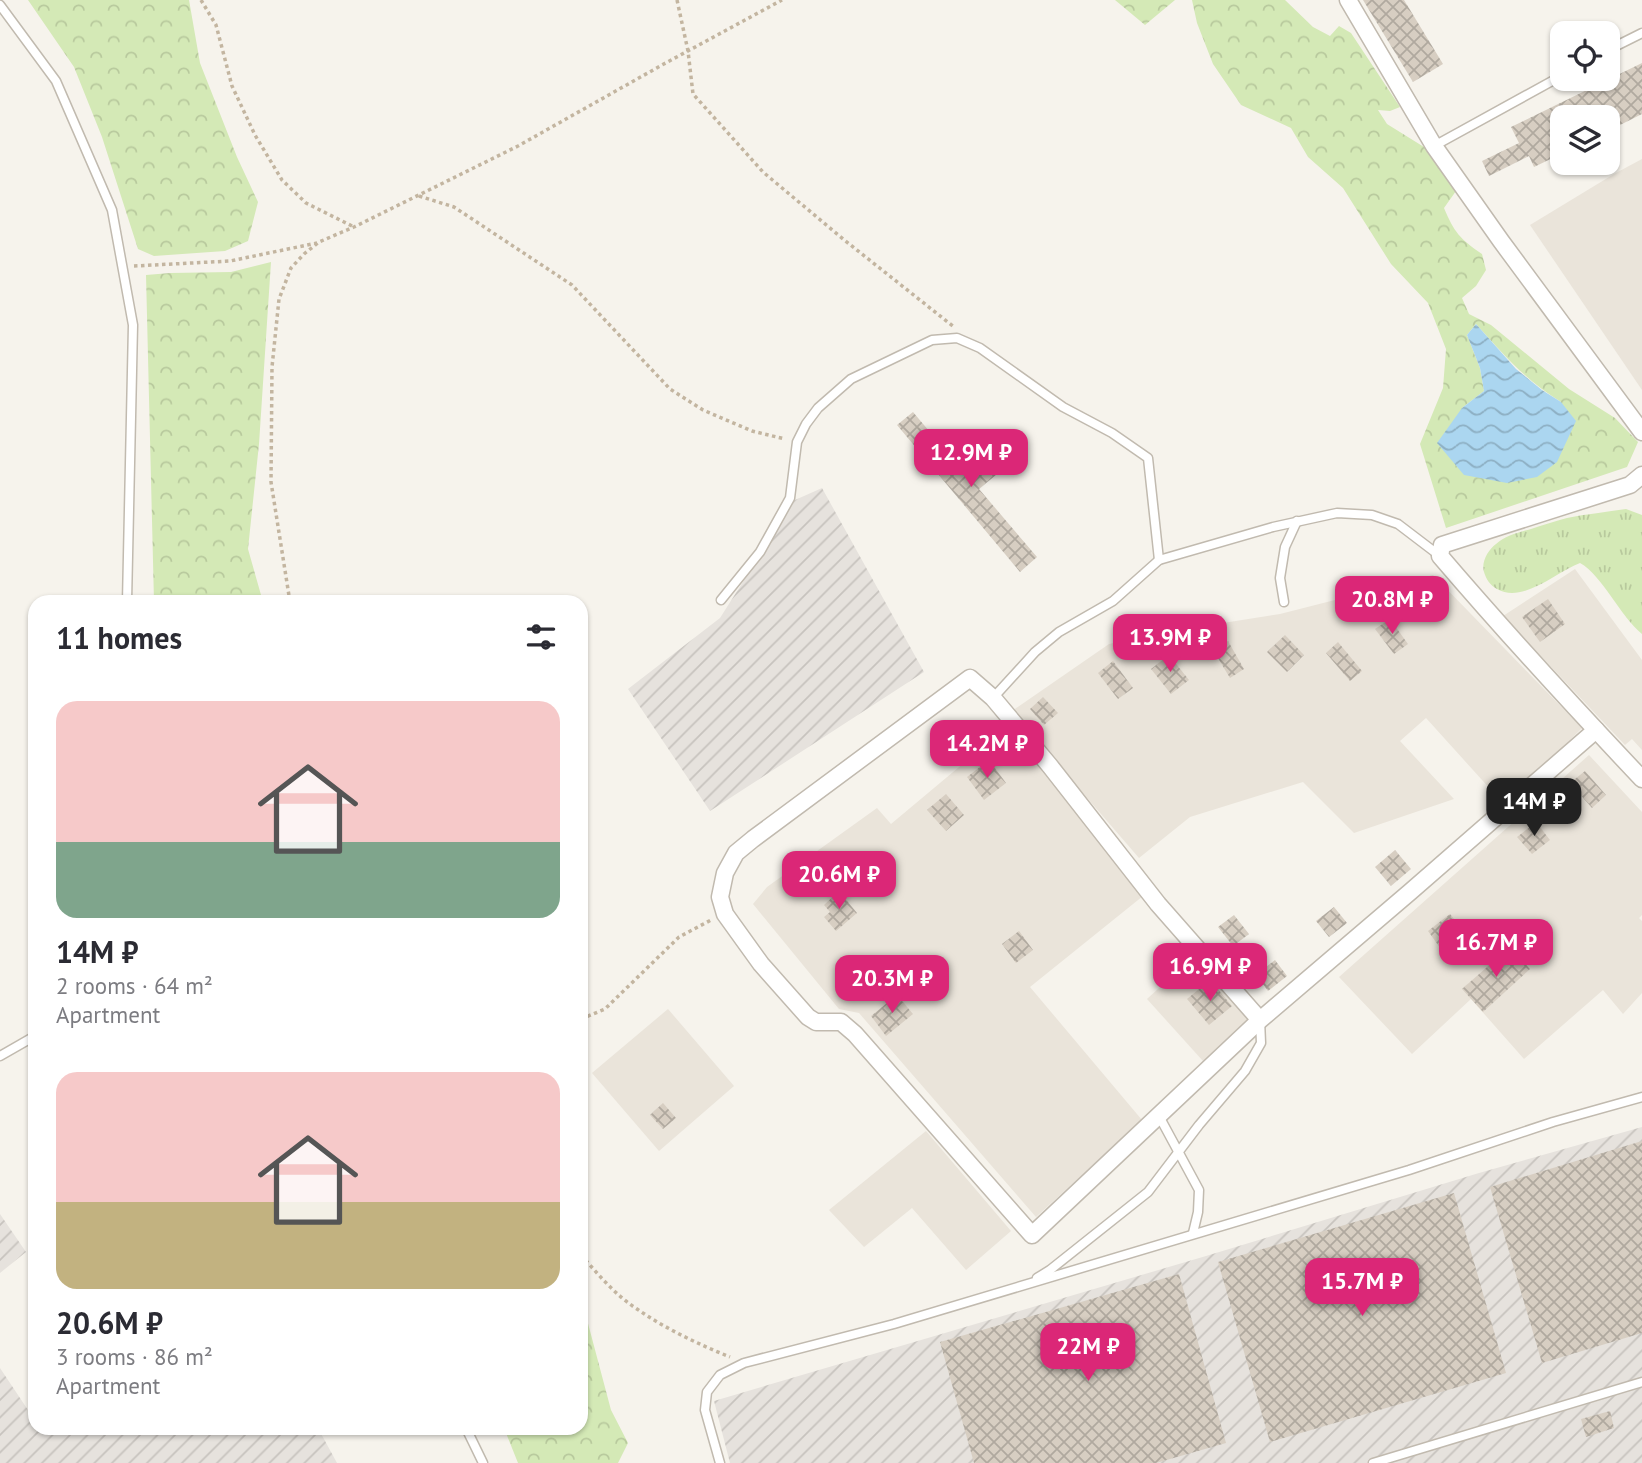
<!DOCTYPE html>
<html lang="en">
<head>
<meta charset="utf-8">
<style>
	:root { --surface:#fff; --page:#f7f7f7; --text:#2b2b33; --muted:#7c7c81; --accent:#db2777 }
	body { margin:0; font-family:"PT Sans",sans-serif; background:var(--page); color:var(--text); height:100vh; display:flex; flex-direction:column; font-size:26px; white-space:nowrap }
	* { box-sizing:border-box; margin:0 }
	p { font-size:23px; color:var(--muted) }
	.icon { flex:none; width:38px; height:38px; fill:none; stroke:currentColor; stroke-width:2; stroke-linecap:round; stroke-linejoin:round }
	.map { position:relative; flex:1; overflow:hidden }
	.panel { position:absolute; left:28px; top:595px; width:560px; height:840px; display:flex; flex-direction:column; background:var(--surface); border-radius:21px; box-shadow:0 2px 5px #0004 }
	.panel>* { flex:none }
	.fabs { position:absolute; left:1550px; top:21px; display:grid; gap:14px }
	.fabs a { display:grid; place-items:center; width:70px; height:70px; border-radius:14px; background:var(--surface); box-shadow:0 2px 5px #0004; font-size:35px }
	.price { position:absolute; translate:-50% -60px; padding:0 16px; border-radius:14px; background:var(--accent); color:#fff; font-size:23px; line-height:46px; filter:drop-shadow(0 2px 4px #0008) }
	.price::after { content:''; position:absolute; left:50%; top:42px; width:21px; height:16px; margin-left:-10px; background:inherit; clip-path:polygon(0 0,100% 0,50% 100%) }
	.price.selected { background:#222; color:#fff }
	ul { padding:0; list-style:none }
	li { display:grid; align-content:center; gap:14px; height:371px; padding:0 28px }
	li span { display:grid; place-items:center; height:217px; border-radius:21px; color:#555 }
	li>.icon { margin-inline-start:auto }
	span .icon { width:126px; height:126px; fill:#fffc; stroke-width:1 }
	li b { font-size:30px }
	h2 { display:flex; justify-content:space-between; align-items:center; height:84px; padding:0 28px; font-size:30px }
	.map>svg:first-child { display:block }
	.residential { fill:#eae4da }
	.industrial { fill:url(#industrial-furrows) }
	.grass { fill:url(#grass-tufts) }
	.forest { fill:url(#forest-crowns); fill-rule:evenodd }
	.water { fill:url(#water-waves) }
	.building { fill:url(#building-cross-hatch) }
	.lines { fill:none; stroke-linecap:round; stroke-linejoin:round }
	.lane-casing { stroke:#c1baaf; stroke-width:11 }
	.street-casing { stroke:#c1baaf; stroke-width:19 }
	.path { stroke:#c3b5a0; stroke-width:3.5; stroke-dasharray:3.5 3.5; stroke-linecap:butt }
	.lane { stroke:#fff; stroke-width:8 }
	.street { stroke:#fff; stroke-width:16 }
</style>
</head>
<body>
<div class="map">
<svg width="1642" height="1463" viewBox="0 0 1642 1463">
	<defs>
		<pattern id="industrial-furrows" width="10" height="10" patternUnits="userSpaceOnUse" patternTransform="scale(1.75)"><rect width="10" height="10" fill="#e6e2dd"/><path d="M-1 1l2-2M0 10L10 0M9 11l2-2" fill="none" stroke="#c7c3be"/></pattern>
		<pattern id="grass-tufts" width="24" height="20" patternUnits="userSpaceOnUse" patternTransform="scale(1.75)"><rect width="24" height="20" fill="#d4e9b6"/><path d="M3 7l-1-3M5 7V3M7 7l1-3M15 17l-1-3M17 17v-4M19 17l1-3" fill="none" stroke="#b8c99d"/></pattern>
		<pattern id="forest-crowns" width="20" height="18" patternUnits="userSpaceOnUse" patternTransform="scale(1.75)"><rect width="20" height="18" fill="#d4e9b6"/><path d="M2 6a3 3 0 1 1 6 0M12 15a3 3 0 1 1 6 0" fill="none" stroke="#b8c99d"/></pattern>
		<pattern id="water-waves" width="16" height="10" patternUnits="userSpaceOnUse" patternTransform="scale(1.75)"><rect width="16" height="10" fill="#abd6f0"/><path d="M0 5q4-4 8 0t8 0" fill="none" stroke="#8dafc3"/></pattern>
		<pattern id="building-cross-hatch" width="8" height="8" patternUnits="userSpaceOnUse" patternTransform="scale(1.75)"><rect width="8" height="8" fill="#d7cec2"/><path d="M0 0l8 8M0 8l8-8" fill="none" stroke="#b0a99f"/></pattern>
	</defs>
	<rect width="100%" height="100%" fill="#f6f3ec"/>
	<!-- residential -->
	<g class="residential">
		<path d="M 1642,159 L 1642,390 L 1530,225 L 1614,174 Z"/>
		<path d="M 1575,569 L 1642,660 L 1642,750 L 1632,739 L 1625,745 L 1503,616 Z"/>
		<path d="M 1433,575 L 1582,728 L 1550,760 L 1501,801 L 1426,718 L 1400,741 L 1454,799 L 1354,833 L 1303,782 L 1190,817 L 1139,858 L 1012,711 L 1109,644 L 1160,633 L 1280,614 Z"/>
		<path d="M 1008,726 L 1143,896 L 1030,987 L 1142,1120 L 1036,1217 L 859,1013 L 839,1009 L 753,904 L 767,887 L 877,808 L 891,824 Z"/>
		<path d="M 1589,755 L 1642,812 L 1642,915 L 1639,918 L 1642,921 L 1642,993 L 1623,1014 L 1603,990 L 1524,1059 L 1471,999 L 1412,1054 L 1339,977 Z"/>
		<path d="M 1193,957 L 1249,1019 L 1203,1061 L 1147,999 Z"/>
		<path d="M 668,1009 L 734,1086 L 659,1151 L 592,1073 Z"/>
		<path d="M 926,1131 L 1011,1231 L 966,1270 L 912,1208 L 864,1247 L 829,1210 Z"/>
	</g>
	<!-- industrial -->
	<g class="industrial">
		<path d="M 822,488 L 924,672 L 710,811 L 628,689 L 720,618 L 795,500 Z"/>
		<path d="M 1642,1127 L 1642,1463 L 730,1463 L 714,1401 L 1206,1256 L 1479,1173 Z"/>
		<path d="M 0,1214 L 26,1252 L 0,1273 Z"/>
		<path d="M 0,1368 L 30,1413 L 35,1410 L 35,1428 L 318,1428 L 337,1463 L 0,1463 Z"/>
	</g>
	<!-- grass -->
	<path class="grass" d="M 1626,509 L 1642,515 L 1642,634 C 1620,616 1602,575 1580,563 C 1556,572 1523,604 1497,589 C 1490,585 1486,579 1484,572 C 1481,562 1488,550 1496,544 C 1505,536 1519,532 1531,529 C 1543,525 1555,521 1567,518 C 1586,514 1607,512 1626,509 Z"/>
	<!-- forest -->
	<g class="forest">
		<path d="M 28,0 L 189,0 L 200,63 L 237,157 L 258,202 L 248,241 L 225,251 L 154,256 L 138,249 L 102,137 L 74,67 Z"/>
		<path d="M 1115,0 L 1175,0 L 1145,25 Z"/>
		<path d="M 1192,0 L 1285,0 L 1313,27 L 1330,36 L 1339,26 L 1351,33 L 1400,107 L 1390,111 L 1378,110 L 1387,124 L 1424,147 L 1437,162 L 1456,191 L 1444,208 C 1454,232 1460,239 1482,254 L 1486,270 L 1476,286 L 1462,298 L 1469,314 L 1491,325 L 1569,389 L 1615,418 L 1638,442 L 1627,467 L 1446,528 L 1420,444 L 1443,388 L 1446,349 L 1428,303 L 1391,264 L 1343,188 L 1308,157 L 1291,128 L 1241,105 L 1213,64 L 1197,23 ZM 1476,324 C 1504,355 1525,380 1561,402 L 1462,408 L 1484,391 L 1480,368 L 1467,335 Z"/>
		<path d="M 271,262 L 259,444 L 248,549 L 263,602 L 154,602 L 146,275 L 170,273 L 231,272 Z"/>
		<path d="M 581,1297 L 611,1410 L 628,1443 L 618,1463 L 518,1463 L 504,1428 L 581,1428 Z"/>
	</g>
	<!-- water -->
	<path class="water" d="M 1476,324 L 1516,369 L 1542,390 L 1561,402 L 1576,421 L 1557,462 L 1537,477 L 1507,483 L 1464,475 L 1437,443 L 1462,408 L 1484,391 L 1480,368 L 1467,335 Z"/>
	<!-- building -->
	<g class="building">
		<path d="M 1363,0 L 1404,0 L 1443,64 L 1413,82 Z"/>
		<path d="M 1642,63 L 1642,114 L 1608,131 L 1608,117 L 1563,117 L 1563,153 L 1534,167 L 1529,156 L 1489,176 L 1482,161 L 1519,143 L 1511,127 Z"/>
		<path d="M 913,412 L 968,477 L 1003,447 L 1014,460 L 979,489 L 1037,557 L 1020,572 L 897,425 Z"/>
		<path d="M 1548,599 L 1565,624 L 1540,642 L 1522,617 Z"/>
		<path d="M 1390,619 L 1408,644 L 1394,654 L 1375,629 Z"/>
		<path d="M 1285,635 L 1304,655 L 1287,672 L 1267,652 Z"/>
		<path d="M 1228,641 L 1244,669 L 1230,678 L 1213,650 Z"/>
		<path d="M 1338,642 L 1362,671 L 1350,681 L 1326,653 Z"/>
		<path d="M 1169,655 L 1189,680 L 1171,694 L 1151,669 Z"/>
		<path d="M 1113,661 L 1133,688 L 1118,699 L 1098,673 Z"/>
		<path d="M 1043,697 L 1058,713 L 1044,725 L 1030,709 Z"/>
		<path d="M 989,760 L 1006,783 L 984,800 L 967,777 Z"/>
		<path d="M 1585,771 L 1606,795 L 1592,808 L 1570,783 Z"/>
		<path d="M 946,794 L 964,815 L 946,831 L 927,810 Z"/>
		<path d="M 1536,822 L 1550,840 L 1532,854 L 1517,837 Z"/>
		<path d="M 1395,850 L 1411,869 L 1391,886 L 1375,867 Z"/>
		<path d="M 839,891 L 857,913 L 836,931 L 824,917 L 830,912 L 824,905 Z"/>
		<path d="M 1334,907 L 1347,923 L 1329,937 L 1316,921 Z"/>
		<path d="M 1450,914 L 1466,934 L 1443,952 L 1428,931 Z"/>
		<path d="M 1234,915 L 1249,934 L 1233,946 L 1218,927 Z"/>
		<path d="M 1019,931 L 1033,950 L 1016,963 L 1002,944 Z"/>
		<path d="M 1510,947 L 1530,969 L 1483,1012 L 1462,989 Z"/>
		<path d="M 1275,960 L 1287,976 L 1268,991 L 1256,975 Z"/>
		<path d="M 1210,980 L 1232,1006 L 1209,1025 L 1187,999 Z"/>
		<path d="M 897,995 L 913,1014 L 886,1036 L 871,1016 Z"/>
		<path d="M 663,1103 L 676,1118 L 663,1129 L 650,1115 Z"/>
		<path d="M 1642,1141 L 1642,1333 L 1542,1363 L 1490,1187 Z"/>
		<path d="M 1454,1193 L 1506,1373 L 1270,1442 L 1218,1262 Z"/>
		<path d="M 1179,1274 L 1226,1443 L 1156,1463 L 974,1463 L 940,1342 Z"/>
		<path d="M 1610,1411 L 1614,1428 L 1586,1437 L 1581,1419 Z"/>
	</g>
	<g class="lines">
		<!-- lane casing -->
		<g class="lane-casing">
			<g id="lane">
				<path d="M 0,5 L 56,81 L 112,210 L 133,325 L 127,602"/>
				<path d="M 1608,50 L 1642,33"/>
				<path d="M 1434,146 L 1563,75"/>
				<path d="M 721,600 L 760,552 L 790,498 L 797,442 L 806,424 L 818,408 L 851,379 L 932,340 L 957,338 L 980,348 L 1063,407 L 1112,433 L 1148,458 L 1159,560 L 1273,527 L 1337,513 L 1372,515 L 1398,524 L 1440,556"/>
				<path d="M 1284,602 L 1280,578 L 1285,547 L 1297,521"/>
				<path d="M 993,698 L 1035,652 L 1059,632 L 1113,601 L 1159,560"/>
				<path d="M 0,1056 L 35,1036"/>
				<path d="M 1159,1116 L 1199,1190 L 1198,1212 L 1193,1233"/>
				<path d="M 1037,1278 L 1050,1270 L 1148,1192 L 1199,1125 L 1245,1071 L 1261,1043 L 1260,1020"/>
				<path d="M 466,1428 L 483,1463"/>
				<path d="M 720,1463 L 705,1410 L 707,1392 L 720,1375 L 744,1363 L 894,1324 L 1409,1170 L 1553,1122 L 1642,1097"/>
				<path d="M 1373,1463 L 1642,1382"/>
			</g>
		</g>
		<!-- street casing -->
		<g class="street-casing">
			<g id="street">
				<path d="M 1348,0 L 1434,146 L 1501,241 L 1642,432"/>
				<path d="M 1642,475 L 1630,485 L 1442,545 L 1440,556 C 1505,632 1573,706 1642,779"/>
				<path d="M 1260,1020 L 1158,904 L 1050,766 L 993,698 L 970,678 L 753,839 L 736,853 L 725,873 L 720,897 L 725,914 L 761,964 L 808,1017 L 816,1022 L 841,1022 L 855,1034 L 1032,1235 L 1260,1020 L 1410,892 L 1596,730"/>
			</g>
		</g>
		<!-- path -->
		<g class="path">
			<path d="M 201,0 L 216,25 L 232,86 L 255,135 L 282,180 L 306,203 L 354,227"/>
			<path d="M 677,0 L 688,51 L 693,94 L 763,172 L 843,239 L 954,327"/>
			<path d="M 419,196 L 454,207 L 572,285 L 670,389 L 703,410 L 752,431 L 785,439"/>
			<path d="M 134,266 L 230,261 L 317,243"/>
			<path d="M 290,602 L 271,482 L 272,367 L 279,299 L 291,268 L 304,254 L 319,242 L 354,227 L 518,146 L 662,65 L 782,0"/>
			<path d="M 581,1019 L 605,1009 L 679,937 L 711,920"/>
			<path d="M 581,1255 C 598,1274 615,1295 637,1309 C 666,1329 698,1344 730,1357"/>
		</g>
		<!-- lane -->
		<use href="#lane" class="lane"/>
		<!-- street -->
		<use href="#street" class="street"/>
	</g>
</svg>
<div class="fabs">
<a><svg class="icon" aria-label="locate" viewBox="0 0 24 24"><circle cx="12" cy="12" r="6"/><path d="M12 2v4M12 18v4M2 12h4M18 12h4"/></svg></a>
<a><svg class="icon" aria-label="layers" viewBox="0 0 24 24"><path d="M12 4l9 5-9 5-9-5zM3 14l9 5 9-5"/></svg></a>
</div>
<b class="price" style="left:971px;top:489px">12.9M ₽</b>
<b class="price" style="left:1392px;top:636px">20.8M ₽</b>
<b class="price" style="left:1170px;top:674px">13.9M ₽</b>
<b class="price" style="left:987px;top:780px">14.2M ₽</b>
<b class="price selected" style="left:1534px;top:838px">14M ₽</b>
<b class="price" style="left:839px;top:911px">20.6M ₽</b>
<b class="price" style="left:1496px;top:979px">16.7M ₽</b>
<b class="price" style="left:1210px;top:1003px">16.9M ₽</b>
<b class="price" style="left:892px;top:1015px">20.3M ₽</b>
<b class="price" style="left:1362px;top:1318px">15.7M ₽</b>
<b class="price" style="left:1088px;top:1383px">22M ₽</b>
<section class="panel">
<h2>11 homes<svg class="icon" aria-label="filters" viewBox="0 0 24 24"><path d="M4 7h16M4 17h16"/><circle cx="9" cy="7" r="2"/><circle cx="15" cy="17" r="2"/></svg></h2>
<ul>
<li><span style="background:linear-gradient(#f6c9c9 65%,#7fa58c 0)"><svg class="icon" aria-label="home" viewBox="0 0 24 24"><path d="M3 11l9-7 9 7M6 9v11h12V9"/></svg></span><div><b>14M ₽</b><p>2 rooms · 64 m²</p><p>Apartment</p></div></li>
<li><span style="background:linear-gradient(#f6c9c9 60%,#c2b280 0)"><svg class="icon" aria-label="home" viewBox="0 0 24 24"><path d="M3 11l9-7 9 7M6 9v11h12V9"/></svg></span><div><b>20.6M ₽</b><p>3 rooms · 86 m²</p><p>Apartment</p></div></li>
</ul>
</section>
</div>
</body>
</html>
